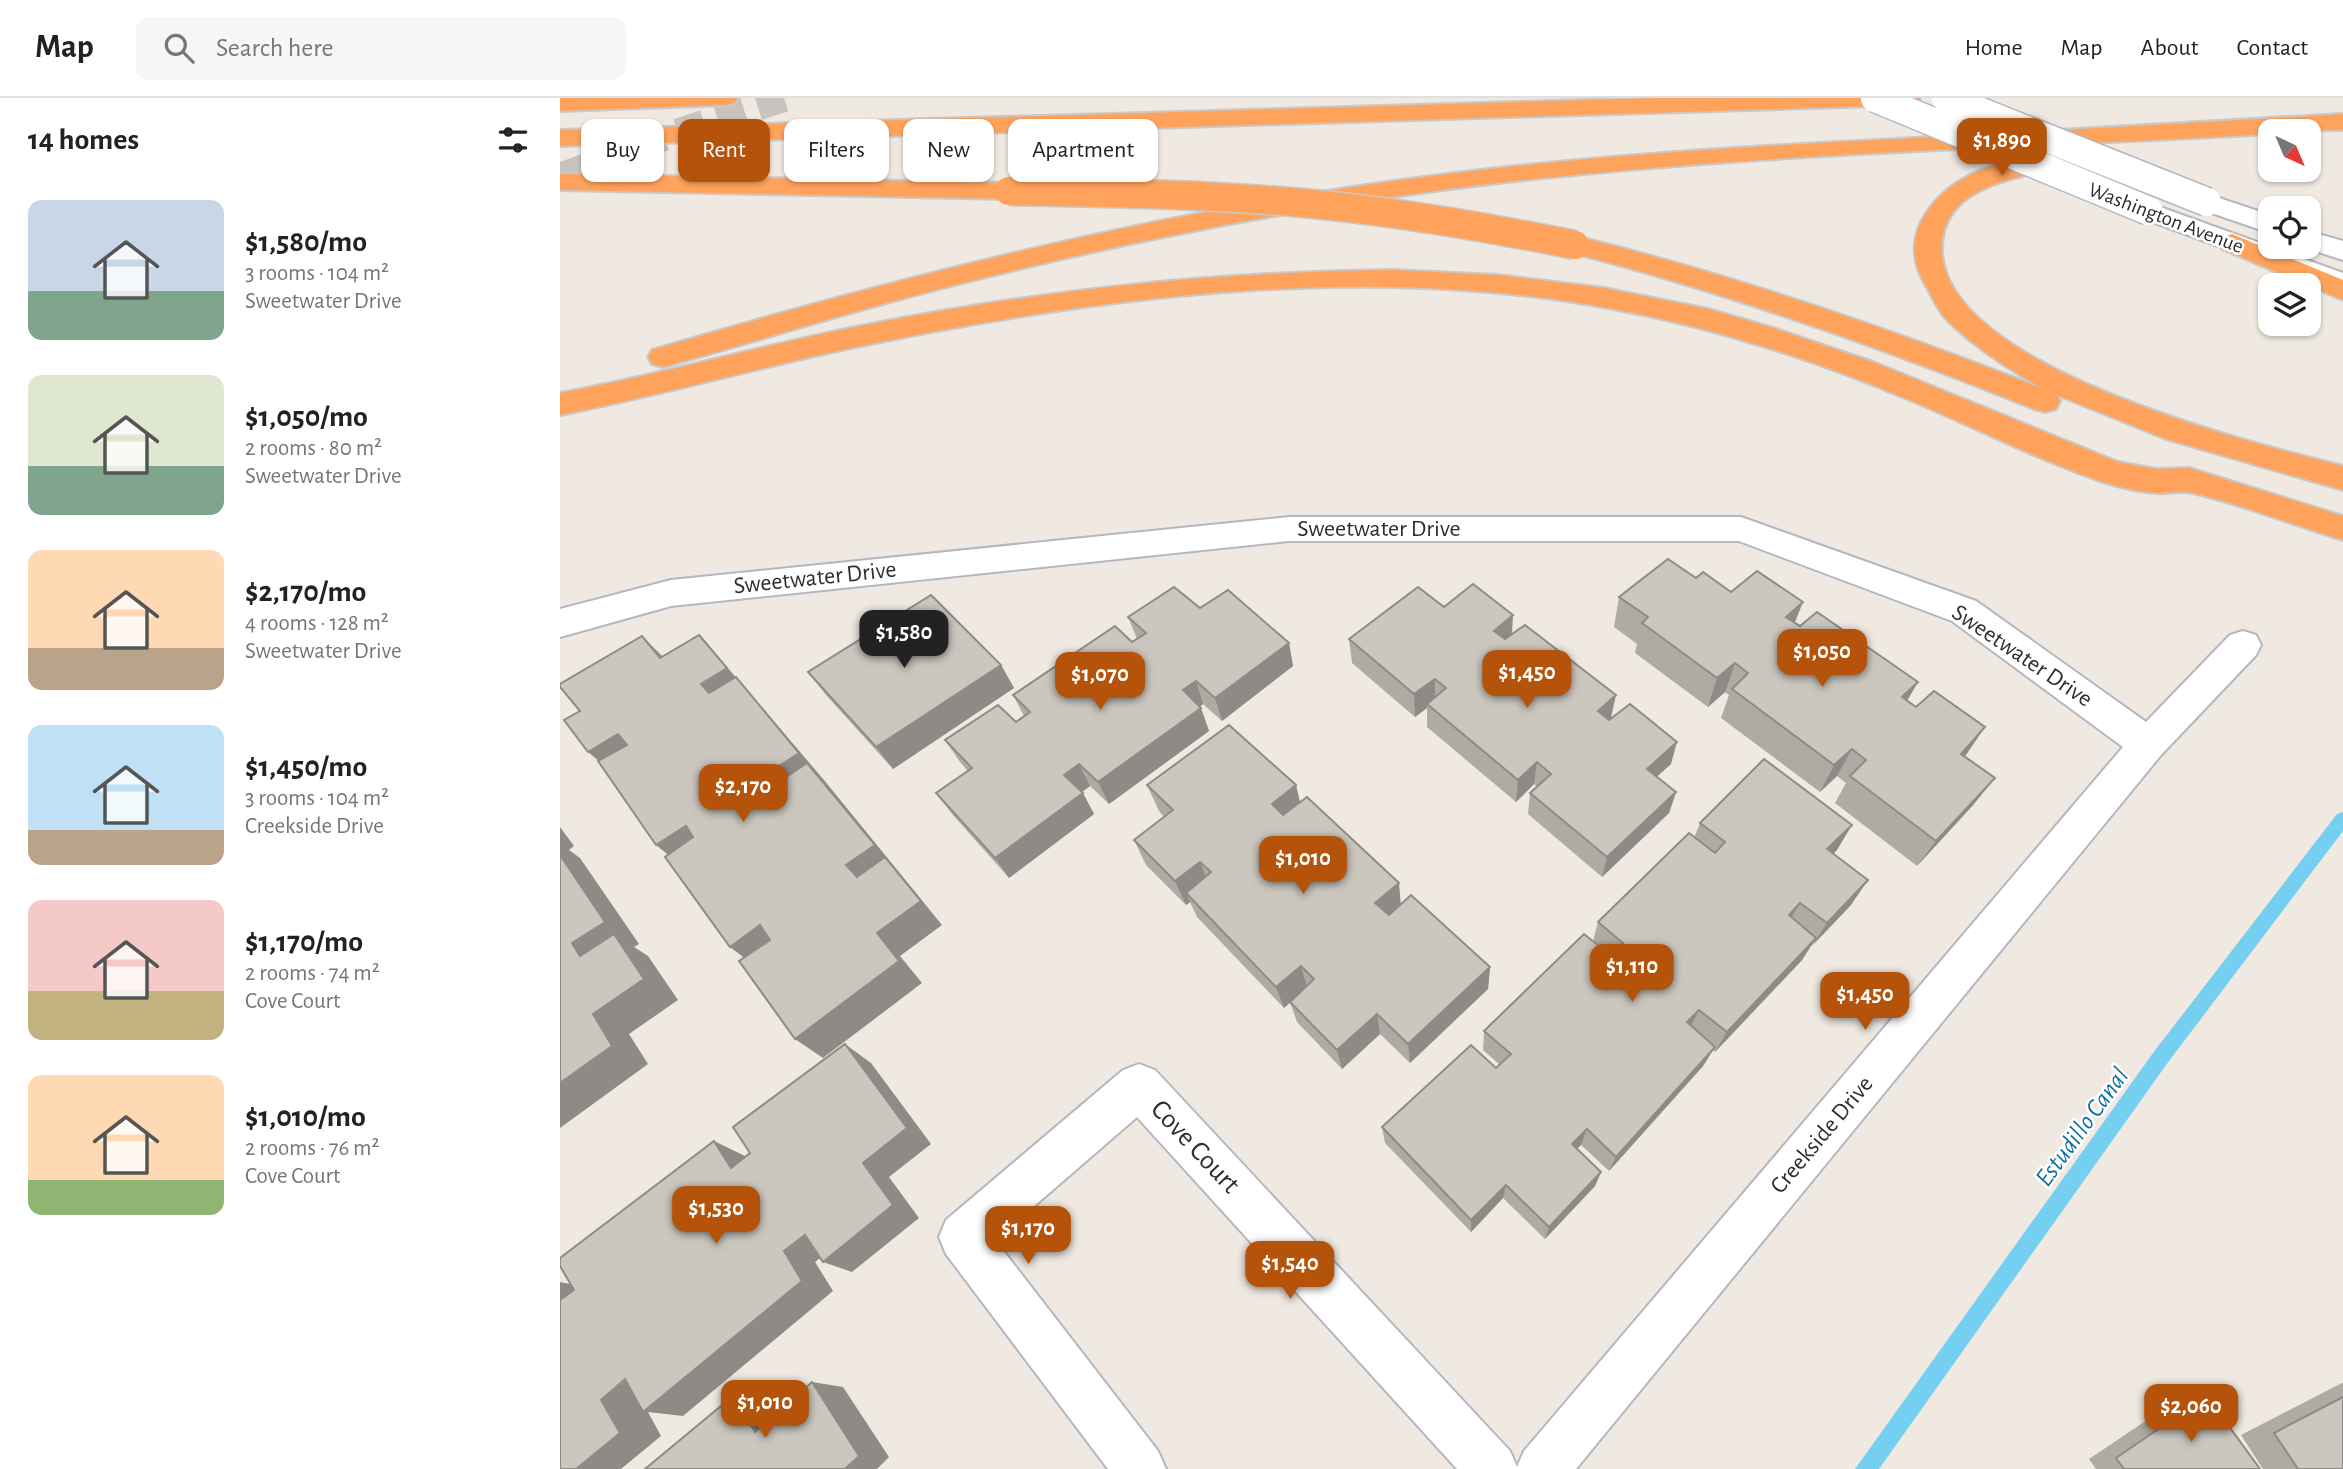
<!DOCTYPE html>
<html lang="en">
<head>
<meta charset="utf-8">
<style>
	:root { --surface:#fff; --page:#f6f6f6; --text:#222; --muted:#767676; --line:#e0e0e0; --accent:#b45309 }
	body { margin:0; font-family:"Alegreya Sans",sans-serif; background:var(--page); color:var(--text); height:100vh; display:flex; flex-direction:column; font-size:26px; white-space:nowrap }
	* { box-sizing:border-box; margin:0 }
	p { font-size:23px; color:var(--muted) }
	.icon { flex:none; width:38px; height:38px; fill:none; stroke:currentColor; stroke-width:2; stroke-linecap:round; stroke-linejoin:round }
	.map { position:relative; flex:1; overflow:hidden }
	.drawer { display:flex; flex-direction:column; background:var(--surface); width:560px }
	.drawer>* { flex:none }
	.banner { position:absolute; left:21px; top:21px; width:665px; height:63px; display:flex; gap:14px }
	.needle { width:46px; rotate:136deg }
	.buttons { position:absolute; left:1698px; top:21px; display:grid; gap:14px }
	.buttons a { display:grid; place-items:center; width:63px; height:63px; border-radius:14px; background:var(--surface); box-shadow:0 2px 5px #0004; font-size:35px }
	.price { position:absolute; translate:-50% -60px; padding:0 16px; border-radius:14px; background:var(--accent); color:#fff; font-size:23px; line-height:46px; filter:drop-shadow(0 2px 4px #0008) }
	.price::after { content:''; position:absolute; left:50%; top:42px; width:21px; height:16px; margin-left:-10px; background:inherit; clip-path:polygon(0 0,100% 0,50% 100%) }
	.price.selected { background:#222; color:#fff }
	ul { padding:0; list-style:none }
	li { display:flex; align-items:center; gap:21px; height:175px; padding:0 28px }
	li span { display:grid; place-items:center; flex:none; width:196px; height:140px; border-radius:14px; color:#555 }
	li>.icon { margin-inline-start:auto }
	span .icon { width:84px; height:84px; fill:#fffc; stroke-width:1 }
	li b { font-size:30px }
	h2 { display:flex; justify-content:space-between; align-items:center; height:84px; padding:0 28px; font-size:30px }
	.pill { padding:0 24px; border-radius:14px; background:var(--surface); box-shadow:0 2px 5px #0004; font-size:24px; line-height:63px }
	.pill.selected { background:var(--accent); color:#fff }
	header { display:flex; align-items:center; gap:42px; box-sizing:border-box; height:98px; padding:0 35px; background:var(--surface); border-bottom:2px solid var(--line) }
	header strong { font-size:33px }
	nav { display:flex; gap:38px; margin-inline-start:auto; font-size:24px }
	.search { width:490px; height:63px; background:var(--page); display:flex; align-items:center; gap:18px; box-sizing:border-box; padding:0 24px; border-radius:14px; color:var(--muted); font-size:26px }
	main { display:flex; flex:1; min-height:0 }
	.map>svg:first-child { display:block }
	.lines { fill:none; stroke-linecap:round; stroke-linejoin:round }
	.stream { fill:#75cff0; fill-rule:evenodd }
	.motorway-tunnel { stroke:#c8c4bd; stroke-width:28; stroke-dasharray:28 14; stroke-linecap:butt }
	.minor-casing { stroke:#b4b7c1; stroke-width:4 }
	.secondary-casing { stroke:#b4b7c1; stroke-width:4 }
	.motorway-casing { stroke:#c9c9c9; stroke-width:4 }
	.minor { fill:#fff; fill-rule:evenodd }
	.secondary { fill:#fff; fill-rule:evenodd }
	.motorway { fill:#ffa35c; fill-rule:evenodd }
	.secondary-bridge-casing { stroke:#b4b7c1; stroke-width:31; stroke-linecap:butt }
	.motorway-bridge-casing { stroke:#c9c9c9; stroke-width:31; stroke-linecap:butt }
	.secondary-bridge { stroke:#fff; stroke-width:28 }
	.motorway-bridge { stroke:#ffa35c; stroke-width:28 }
	.wall { fill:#afaba4 }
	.shaded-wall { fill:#8e8b86 }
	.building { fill:#cbc7bf; stroke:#8e8b86; stroke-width:2 }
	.labels { text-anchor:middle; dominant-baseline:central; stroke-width:5; stroke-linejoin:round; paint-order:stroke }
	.far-street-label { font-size:21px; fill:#2e2e2e; stroke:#fff }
	.street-label { font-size:24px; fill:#2e2e2e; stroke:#fff }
	.water-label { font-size:26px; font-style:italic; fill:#0d6fa3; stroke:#fff }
	.near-street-label { font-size:28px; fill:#2e2e2e; stroke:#fff }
</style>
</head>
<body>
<header>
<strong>Map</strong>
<div class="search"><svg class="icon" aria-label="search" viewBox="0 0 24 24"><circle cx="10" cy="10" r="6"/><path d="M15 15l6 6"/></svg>Search here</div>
<nav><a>Home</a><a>Map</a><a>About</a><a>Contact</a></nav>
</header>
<main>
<section class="drawer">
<h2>14 homes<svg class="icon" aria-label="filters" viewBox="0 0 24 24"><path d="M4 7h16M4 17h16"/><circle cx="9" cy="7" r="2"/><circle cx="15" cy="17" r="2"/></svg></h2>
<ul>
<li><span style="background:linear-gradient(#c9d6e8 65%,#7fa58c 0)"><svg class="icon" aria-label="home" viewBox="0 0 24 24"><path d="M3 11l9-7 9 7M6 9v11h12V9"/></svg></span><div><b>$1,580/mo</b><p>3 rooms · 104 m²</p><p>Sweetwater Drive</p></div></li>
<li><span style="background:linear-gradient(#dfe7d0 65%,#7fa58c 0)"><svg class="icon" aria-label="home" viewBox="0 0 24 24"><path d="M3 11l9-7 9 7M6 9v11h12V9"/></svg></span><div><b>$1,050/mo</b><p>2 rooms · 80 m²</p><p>Sweetwater Drive</p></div></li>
<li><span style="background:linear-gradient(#ffd9b3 70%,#b9a48a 0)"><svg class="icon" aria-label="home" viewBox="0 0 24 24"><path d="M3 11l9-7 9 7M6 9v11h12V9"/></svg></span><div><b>$2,170/mo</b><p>4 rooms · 128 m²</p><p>Sweetwater Drive</p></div></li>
<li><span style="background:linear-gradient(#bfe0f5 75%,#b9a48a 0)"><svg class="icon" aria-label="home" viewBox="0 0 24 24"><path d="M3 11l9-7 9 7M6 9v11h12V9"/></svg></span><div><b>$1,450/mo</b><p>3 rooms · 104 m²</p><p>Creekside Drive</p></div></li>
<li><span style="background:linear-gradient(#f6c9c9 65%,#c2b280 0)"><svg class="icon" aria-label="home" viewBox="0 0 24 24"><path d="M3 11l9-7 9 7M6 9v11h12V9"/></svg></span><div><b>$1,170/mo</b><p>2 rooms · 74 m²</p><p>Cove Court</p></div></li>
<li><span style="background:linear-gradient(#ffd9b3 75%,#8fb573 0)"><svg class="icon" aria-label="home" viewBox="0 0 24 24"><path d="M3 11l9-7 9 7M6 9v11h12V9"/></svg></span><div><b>$1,010/mo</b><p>2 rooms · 76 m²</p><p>Cove Court</p></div></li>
</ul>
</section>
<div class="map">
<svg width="1783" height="1371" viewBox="0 0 1783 1371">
	<rect width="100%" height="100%" fill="#efe9e1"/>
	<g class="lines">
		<!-- stream -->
		<path class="stream" d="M 1783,714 L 1783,733 L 1606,967 L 1319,1371 L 1295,1371 L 1593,955 L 1777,716 Z"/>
		<!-- motorway-tunnel -->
		<path class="motorway-tunnel" d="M 0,79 L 104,39 L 224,0"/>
		<!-- minor casing -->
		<g class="minor-casing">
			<path id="minor" d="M 729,419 L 1181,419 L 1416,503 L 1586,624 L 1670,537 L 1683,533 L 1696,537 L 1701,547 L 1696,557 L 1601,657 L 1016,1371 L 897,1371 L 577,1019 L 435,1142 L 598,1353 L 606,1371 L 548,1371 L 386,1156 L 379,1139 L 386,1122 L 563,972 L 579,966 L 595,972 L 950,1353 L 957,1369 L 964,1353 L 1563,649 L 1392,523 L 1179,443 L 729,443 L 111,508 L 0,539 L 0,511 L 111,482 Z"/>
		</g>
		<!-- secondary casing -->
		<g class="secondary-casing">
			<g id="secondary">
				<path d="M 1647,96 L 1710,117 L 1710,135 L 1637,110 L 1634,104 L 1637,98 Z"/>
				<path d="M 1589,105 L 1783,175 L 1783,194 L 1579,119 L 1575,113 L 1579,107 Z"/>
				<path d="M 1748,133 L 1783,143 L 1783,162 L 1743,149 L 1748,149 Z"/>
			</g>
		</g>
		<!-- motorway casing -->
		<g class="motorway-casing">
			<g id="motorway">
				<path d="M 0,0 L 178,0 L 175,5 L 166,7 L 0,13 Z"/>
				<path d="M 1094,0 L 1360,0 L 1357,5 L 1348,7 L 0,48 L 0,32 Z"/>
				<path d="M 1783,16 L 1783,32 L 1710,33 L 1710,36 C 1428,52 1140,56 860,95 C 701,117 543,149 387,189 C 291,213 198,243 103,269 L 92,266 L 88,259 L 92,252 C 346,177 602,113 864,79 C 1021,58 1179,49 1336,41 C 1485,33 1634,25 1783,16 Z"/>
				<path d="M 1501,54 L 1510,56 L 1514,62 L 1510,68 C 1463,79 1379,85 1382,154 C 1388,270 1691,345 1783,368 L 1783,392 L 1606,341 L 1497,297 L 1500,303 L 1496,311 L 1485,314 L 1474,311 C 1320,249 1166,194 1005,153 L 1001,147 L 1005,141 L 1015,138 C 1174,177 1328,230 1481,290 C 1448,270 1417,251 1389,224 C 1379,215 1373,200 1366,188 C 1353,166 1350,145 1362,122 C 1390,71 1448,61 1501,54 Z"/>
				<path d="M 0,76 L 449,85 L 458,87 L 462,93 L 458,99 L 449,101 L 0,92 Z"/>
				<path d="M 1672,136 L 1783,182 L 1783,202 L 1662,151 L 1658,145 L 1662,139 Z"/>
				<path d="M 832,172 L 938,177 L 1044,190 L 1148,211 L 1210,229 L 1313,264 L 1558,364 L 1596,371 L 1629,370 L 1783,418 L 1783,442 C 1733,427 1684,407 1633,395 C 1621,392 1609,396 1597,395 C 1580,394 1559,389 1543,384 C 1476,361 1412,328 1347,301 C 1250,260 1152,229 1048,210 C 808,165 543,198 306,247 C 203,268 103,297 0,317 L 0,295 C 103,276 203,247 306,227 C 483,192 651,174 832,172 Z"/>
			</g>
		</g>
		<!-- minor -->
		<use href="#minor" class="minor"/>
		<!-- secondary -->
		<use href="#secondary" class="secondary"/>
		<!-- motorway -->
		<use href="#motorway" class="motorway"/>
		<!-- secondary-bridge casing -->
		<g class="secondary-bridge-casing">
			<g id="secondary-bridge">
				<path d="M 1315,0 L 1589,113"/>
				<path d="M 1386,0 L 1647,104"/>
			</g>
		</g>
		<!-- motorway-bridge casing -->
		<g class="motorway-bridge-casing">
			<path id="motorway-bridge" d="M 449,93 C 543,95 637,96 731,104 C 827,112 921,128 1015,147"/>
		</g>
		<!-- secondary-bridge -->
		<use href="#secondary-bridge" class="secondary-bridge"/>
		<!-- motorway-bridge -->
		<use href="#motorway-bridge" class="motorway-bridge"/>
	</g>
	<!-- wall -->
	<g class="wall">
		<path d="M 1136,480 L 1171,494 L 1358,584 L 1347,602 L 1404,658 L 1414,706 L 1357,768 L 1275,705 L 1286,685 L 1277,678 L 1260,694 L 1161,620 L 1169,597 L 1165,594 L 1148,609 L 1075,555 L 1077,546 L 1054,529 L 1059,499 Z"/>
		<path d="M 884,509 L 953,517 L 952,537 L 1051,620 L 1049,622 L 1111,666 L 1096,679 L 1116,694 L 1109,715 L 1042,779 L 968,716 L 970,695 L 977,689 L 974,686 L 956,704 L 867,629 L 867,610 L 855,619 L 792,565 L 789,541 Z"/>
		<path d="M 640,510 L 729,545 L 733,568 L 662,623 L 643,606 L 640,609 L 649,633 L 549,706 L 530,688 L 522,694 L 534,716 L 449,780 L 392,716 L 376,695 L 408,673 L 400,664 L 385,642 L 456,624 L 464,618 L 453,597 L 572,544 L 577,541 L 568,519 Z"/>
		<path d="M 441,567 L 454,590 L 333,671 L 266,597 L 248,574 Z"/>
		<path d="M 587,687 L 736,687 L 740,704 L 841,806 L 930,869 L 928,891 L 850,965 L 820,936 L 782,971 L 737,924 L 730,904 L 732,903 L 724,910 L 637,819 L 630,804 L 626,807 L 586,767 L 574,742 L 604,719 L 599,713 Z"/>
		<path d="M 1140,725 L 1277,752 L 1273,756 L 1291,807 L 1251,848 L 1242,862 L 1155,954 L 1153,952 L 1143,968 L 1049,1073 L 1021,1047 L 1017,1051 L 1041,1074 L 1035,1088 L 985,1141 L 943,1100 L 911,1134 L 825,1045 L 822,1029 L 936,970 L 940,967 L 923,952 L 924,933 L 1033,843 L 1038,824 L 1134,740 Z"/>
		<path d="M 1782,1285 L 1783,1285 L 1783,1371 L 1703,1371 L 1681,1337 Z"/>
		<path d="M 1647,1298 L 1700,1371 L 1536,1371 L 1529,1361 L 1617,1302 Z"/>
	</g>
	<!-- shaded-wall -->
	<g class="shaded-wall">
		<path d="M 1243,504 L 1231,534 L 1226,519 Z"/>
		<path d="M 953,517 L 951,541 L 933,556 L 934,533 Z"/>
		<path d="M 139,537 L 193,599 L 168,615 L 141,586 Z"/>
		<path d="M 82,538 L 111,567 L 100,560 Z"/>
		<path d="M 729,545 L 733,568 L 662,623 L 655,600 Z"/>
		<path d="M 1175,565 L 1165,594 L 1148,609 L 1157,580 Z"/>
		<path d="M 441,567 L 454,590 L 333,671 L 316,649 Z"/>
		<path d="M 176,579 L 264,682 L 382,827 L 340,858 L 362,885 L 263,960 L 235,941 L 317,835 L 297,779 L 210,674 Z"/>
		<path d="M 875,581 L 875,604 L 867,606 L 867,610 L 855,619 L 854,596 Z"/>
		<path d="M 636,583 L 643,606 L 630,615 L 623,592 Z"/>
		<path d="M 1358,584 L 1341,613 L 1342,599 Z"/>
		<path d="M 1056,597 L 1051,620 L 1034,636 L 1038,613 Z"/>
		<path d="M 641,610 L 649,633 L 549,706 L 538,684 Z"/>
		<path d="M 1425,629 L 1406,657 L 1382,683 L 1401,656 Z"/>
		<path d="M 58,636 L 89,664 L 60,681 L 28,654 Z"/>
		<path d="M 1117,644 L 1111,666 L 1081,693 L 1087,671 Z"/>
		<path d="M 1292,651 L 1277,678 L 1260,694 L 1274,667 Z"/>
		<path d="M 977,664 L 974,686 L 956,704 L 958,682 Z"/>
		<path d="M 519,666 L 530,688 L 516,698 L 504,677 Z"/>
		<path d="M 1435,680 L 1414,706 L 1357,768 L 1376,743 Z"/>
		<path d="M 736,687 L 742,714 L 719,732 L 712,706 Z"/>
		<path d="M 1116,694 L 1109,715 L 1042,779 L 1047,759 Z"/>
		<path d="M 523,695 L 534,716 L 449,780 L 435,760 Z"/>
		<path d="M 1292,727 L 1277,752 L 1253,776 L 1267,751 Z"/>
		<path d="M 126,728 L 156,753 L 127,772 L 96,747 Z"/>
		<path d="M 0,729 L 14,748 L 9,752 L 20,760 L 79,846 L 74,849 L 88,858 L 118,902 L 69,936 L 88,966 L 0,1030 L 0,985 L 33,916 L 20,858 L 12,845 L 0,757 Z"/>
		<path d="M 640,764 L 650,788 L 626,795 L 630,804 L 626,807 L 615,783 Z"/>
		<path d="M 1308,782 L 1291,807 L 1252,848 L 1267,825 Z"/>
		<path d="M 839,785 L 841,809 L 818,828 L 815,805 Z"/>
		<path d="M 1240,805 L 1226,828 L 1229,817 Z"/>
		<path d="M 200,827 L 228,850 L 199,871 L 170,849 Z"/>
		<path d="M 1256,840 L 1242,862 L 1155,954 L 1167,934 Z"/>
		<path d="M 741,868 L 747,889 L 724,910 L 716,889 Z"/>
		<path d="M 930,869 L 928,891 L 850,965 L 848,946 Z"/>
		<path d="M 1139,912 L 1129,932 L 1127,924 Z"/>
		<path d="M 817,916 L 820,936 L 782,971 L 777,952 Z"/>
		<path d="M 285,946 L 311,965 L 371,1046 L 329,1079 L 359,1120 L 292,1174 L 263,1164 L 303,1065 Z"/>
		<path d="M 1155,949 L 1143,968 L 1049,1073 L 1056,1059 Z"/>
		<path d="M 1027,1031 L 1021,1047 L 1006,1061 L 1012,1046 Z"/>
		<path d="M 154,1043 L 187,1059 L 171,1070 Z"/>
		<path d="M 1041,1074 L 1035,1088 L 985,1141 L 989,1129 Z"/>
		<path d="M 946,1087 L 943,1100 L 911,1134 L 911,1122 Z"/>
		<path d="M 245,1137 L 275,1148 L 255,1164 L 273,1193 L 123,1318 L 88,1314 L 101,1338 L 61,1371 L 16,1371 L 41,1302 L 224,1153 Z"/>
		<path d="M 0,1184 L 19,1188 L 0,1209 Z"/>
		<path d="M 252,1284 L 283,1289 L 329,1359 L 317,1371 L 285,1371 Z"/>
		<path d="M 173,1298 L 209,1302 L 230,1336 L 195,1334 Z"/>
	</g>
	<!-- building -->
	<g class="building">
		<path d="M 1108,461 L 1136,480 L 1143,474 L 1171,494 L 1197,473 L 1243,504 L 1226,519 L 1240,528 L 1257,514 L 1358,584 L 1342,599 L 1356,609 L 1374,593 L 1425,629 L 1401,656 L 1435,680 L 1376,743 L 1290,678 L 1306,662 L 1292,651 L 1274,667 L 1172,591 L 1188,575 L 1175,565 L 1157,580 L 1082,525 L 1088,519 L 1059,499 Z"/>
		<path d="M 913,486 L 953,517 L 934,533 L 945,541 L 965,527 L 1056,597 L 1038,613 L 1049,622 L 1070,606 L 1117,644 L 1087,671 L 1116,694 L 1047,759 L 970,695 L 991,676 L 977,664 L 958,682 L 867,606 L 886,590 L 875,581 L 854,596 L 789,541 L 858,489 L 884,509 Z"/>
		<path d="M 614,489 L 640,510 L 668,492 L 729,545 L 655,600 L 636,583 L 623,592 L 641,610 L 538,684 L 519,666 L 504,677 L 523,695 L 435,760 L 376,695 L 412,670 L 385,642 L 438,607 L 456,624 L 470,614 L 453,597 L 555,528 L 572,544 L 586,535 L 568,519 Z"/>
		<path d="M 371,497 L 441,567 L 316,649 L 248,574 Z"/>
		<path d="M 139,537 L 167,570 L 141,586 L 149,595 L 176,579 L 239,655 L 210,674 L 219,684 L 247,665 L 315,747 L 286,767 L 297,779 L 325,759 L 361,803 L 317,835 L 339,863 L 235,941 L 179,863 L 210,842 L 200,827 L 170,849 L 105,759 L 133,739 L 126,728 L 96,747 L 38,663 L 67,647 L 58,636 L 28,654 L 4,622 L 20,613 L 0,589 L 0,586 L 82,538 L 100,560 Z"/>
		<path d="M 669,627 L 736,687 L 712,706 L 723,717 L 747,699 L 839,785 L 815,805 L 829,817 L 851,797 L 930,869 L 848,946 L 817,916 L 777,952 L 730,904 L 754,881 L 741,868 L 716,889 L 626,795 L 651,774 L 640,764 L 615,783 L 574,742 L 613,712 L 587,687 Z"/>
		<path d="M 1204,661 L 1292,727 L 1267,751 L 1308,782 L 1267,825 L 1240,805 L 1229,817 L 1256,840 L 1167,934 L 1139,912 L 1127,924 L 1155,949 L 1056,1059 L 1027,1031 L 1012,1046 L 1041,1074 L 989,1129 L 946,1087 L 911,1122 L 822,1029 L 911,947 L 936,970 L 951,956 L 924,933 L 1024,836 L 1050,857 L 1063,845 L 1038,824 L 1129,735 L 1155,755 L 1165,744 L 1140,725 Z"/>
		<path d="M 0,757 L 45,824 L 12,845 L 20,858 L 54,836 L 84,881 L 33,916 L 52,948 L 0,985 Z"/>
		<path d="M 285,946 L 347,1030 L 303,1065 L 333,1107 L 263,1164 L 245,1137 L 224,1153 L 242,1183 L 83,1314 L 65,1281 L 41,1302 L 60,1335 L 16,1371 L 0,1371 L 0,1202 L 14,1192 L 0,1168 L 0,1160 L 154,1043 L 171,1070 L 190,1055 L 173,1029 Z"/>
		<path d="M 252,1284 L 299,1358 L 285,1371 L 85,1371 L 173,1298 L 195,1334 Z"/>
		<path d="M 1647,1298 L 1700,1371 L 1564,1371 L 1556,1360 Z"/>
		<path d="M 1783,1299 L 1783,1371 L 1738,1371 L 1714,1335 Z"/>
	</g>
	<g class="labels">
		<!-- far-street labels -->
		<g class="far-street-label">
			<text transform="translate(1606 120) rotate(21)">Washington Avenue</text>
		</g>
		<!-- street labels -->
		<g class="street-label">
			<text x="819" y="431">Sweetwater Drive</text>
			<text transform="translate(255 480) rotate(-6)">Sweetwater Drive</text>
			<text transform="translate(1462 558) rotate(34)">Sweetwater Drive</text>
			<text transform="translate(1262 1037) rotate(-50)">Creekside Drive</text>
		</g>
		<!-- water labels -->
		<g class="water-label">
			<text transform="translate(1522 1029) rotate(-54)">Estudillo Canal</text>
		</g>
		<!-- near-street labels -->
		<g class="near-street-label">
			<text transform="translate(635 1049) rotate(47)">Cove Court</text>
		</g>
	</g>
</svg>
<div class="buttons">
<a><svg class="needle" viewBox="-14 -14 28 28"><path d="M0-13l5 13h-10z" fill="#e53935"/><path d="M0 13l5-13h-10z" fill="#767676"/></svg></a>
<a><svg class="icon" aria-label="locate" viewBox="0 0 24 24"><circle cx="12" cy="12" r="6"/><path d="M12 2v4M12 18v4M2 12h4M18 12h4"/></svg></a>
<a><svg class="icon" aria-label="layers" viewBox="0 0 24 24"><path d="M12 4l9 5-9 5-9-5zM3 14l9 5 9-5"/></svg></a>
</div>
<b class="price" style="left:1442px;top:80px">$1,890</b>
<b class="price selected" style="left:344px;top:572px">$1,580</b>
<b class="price" style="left:1262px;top:591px">$1,050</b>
<b class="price" style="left:967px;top:612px">$1,450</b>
<b class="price" style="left:540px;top:614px">$1,070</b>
<b class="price" style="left:183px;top:726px">$2,170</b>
<b class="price" style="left:743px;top:798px">$1,010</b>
<b class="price" style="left:1072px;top:906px">$1,110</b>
<b class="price" style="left:1305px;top:934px">$1,450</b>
<b class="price" style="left:156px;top:1148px">$1,530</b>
<b class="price" style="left:468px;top:1168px">$1,170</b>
<b class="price" style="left:730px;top:1203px">$1,540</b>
<b class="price" style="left:205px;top:1342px">$1,010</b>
<b class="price" style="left:1631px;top:1346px">$2,060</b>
<div class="banner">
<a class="pill">Buy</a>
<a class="pill selected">Rent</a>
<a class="pill">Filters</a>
<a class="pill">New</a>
<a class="pill">Apartment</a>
</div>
</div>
</main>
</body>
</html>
